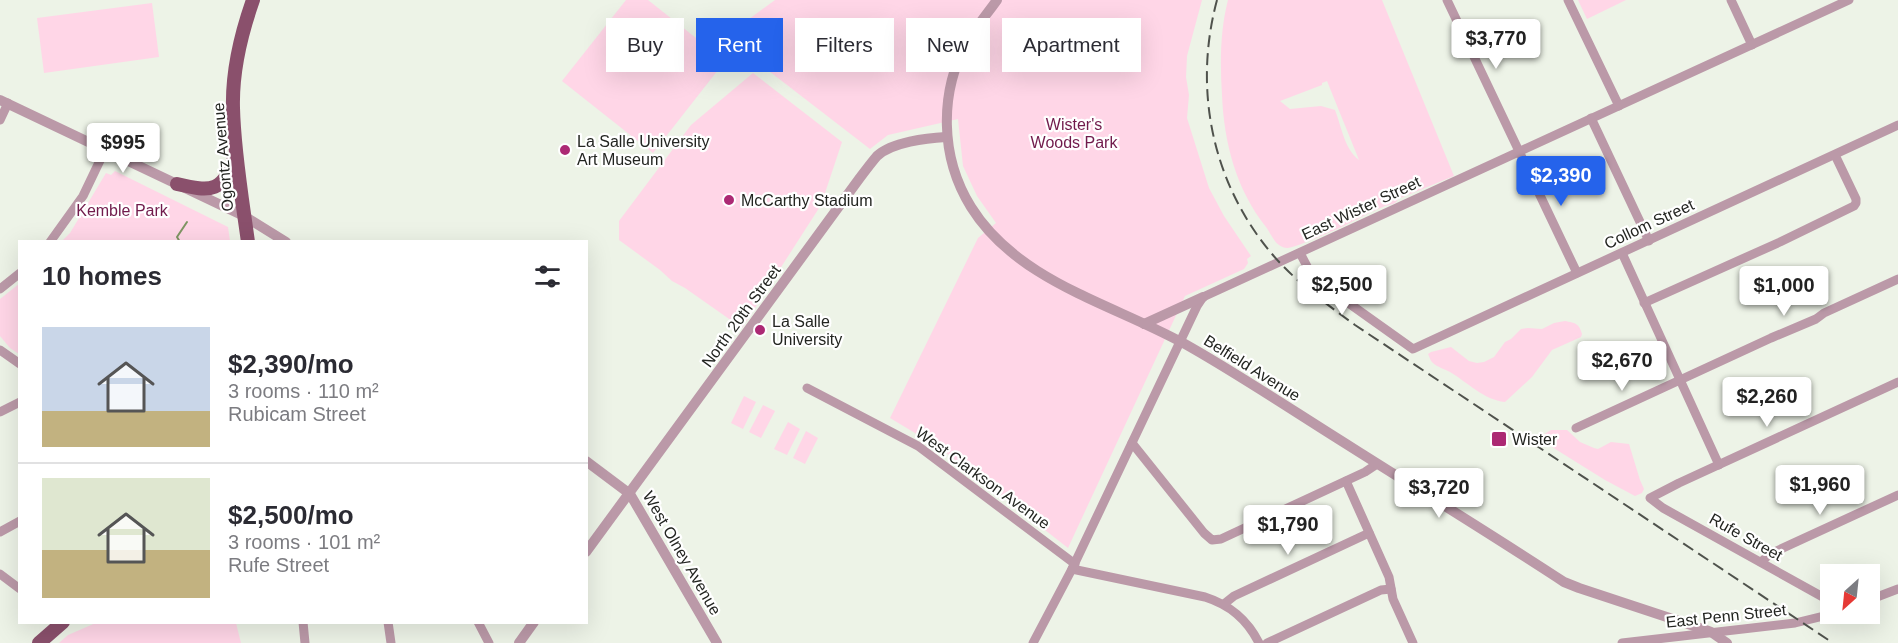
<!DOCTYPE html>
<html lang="en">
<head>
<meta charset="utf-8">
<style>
	:root { --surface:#fff; --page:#f2f2f3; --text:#2b2b33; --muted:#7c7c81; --line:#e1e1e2; --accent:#2563eb }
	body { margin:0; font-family:Helvetica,sans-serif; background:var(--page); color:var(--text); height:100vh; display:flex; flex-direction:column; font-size:22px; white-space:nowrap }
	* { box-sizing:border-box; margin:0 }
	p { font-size:20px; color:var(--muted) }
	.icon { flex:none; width:33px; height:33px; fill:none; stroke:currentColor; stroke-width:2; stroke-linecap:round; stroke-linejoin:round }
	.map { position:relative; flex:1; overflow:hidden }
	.panel { position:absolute; left:18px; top:240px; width:570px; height:384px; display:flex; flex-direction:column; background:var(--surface); border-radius:0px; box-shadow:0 6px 24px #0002 }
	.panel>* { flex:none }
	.guide { position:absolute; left:606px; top:18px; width:570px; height:54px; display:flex; gap:12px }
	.needle { width:39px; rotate:207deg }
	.tools { position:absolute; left:1820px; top:564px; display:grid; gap:12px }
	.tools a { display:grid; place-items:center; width:60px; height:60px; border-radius:0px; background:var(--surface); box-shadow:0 6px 24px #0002; font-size:30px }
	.price { position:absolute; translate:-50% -51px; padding:0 14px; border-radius:6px; background:#fff; color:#222; font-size:20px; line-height:39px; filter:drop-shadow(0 2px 3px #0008) }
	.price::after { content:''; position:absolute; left:50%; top:36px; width:18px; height:14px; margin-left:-9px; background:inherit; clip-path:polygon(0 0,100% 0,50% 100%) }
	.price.selected { background:var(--accent); color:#fff }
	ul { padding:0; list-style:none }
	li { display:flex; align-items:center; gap:18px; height:150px; padding:0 24px }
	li+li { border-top:2px solid var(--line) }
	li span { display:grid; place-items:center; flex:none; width:168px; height:120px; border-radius:0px; color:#555 }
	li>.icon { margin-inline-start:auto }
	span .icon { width:72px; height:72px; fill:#fffc; stroke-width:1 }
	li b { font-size:26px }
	h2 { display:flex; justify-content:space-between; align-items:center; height:72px; padding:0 24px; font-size:26px }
	.pill { padding:0 21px; border-radius:0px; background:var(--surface); box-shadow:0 6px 24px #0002; font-size:21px; line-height:54px }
	.pill.selected { background:var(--accent); color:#fff }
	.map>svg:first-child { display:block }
	.green { fill:#ffd6e7; fill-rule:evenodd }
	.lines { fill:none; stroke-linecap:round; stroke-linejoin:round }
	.stream { stroke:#7f9563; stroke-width:2 }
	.minor { stroke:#bb99a8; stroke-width:9 }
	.tertiary { stroke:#bb99a8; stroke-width:10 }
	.primary { stroke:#8a506c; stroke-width:14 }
	.rail { stroke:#4f524c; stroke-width:2; stroke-dasharray:12 6; stroke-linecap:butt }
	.poi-dot { fill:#ac2974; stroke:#fff; stroke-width:2 }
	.labels { text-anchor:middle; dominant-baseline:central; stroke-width:4.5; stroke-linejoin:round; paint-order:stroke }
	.park-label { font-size:16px; fill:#711b4c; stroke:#fff }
	.poi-label { font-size:16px; fill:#232521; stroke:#fff; text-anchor:start }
	.street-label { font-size:16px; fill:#232521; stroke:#fff }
</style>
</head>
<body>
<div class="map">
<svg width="1898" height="643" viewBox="0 0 1898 643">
	<rect width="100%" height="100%" fill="#edf3e7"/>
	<!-- green -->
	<g class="green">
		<path d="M 626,0 L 648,0 L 725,61 L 653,153 L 562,81 Z"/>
		<path d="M 775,0 L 1202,0 L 1187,56 L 1186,77 L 1189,95 L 1187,118 L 1209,188 L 1224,216 L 1251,256 L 1247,259 L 1248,263 L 1244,269 L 1185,296 L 1068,548 L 940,448 L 890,418 L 978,238 L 996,223 L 977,196 L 963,166 L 958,119 L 888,135 L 870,149 L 765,68 L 749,19 Z"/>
		<path d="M 1228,0 L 1382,0 L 1454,176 L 1398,199 C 1397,200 1397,202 1395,203 C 1392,205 1386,205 1383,207 C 1367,213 1353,222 1337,229 C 1330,232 1292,249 1287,248 C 1275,247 1272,235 1266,227 C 1236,189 1224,143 1222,95 C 1220,63 1220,31 1228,0 ZM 1327,81 L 1359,160 C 1344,148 1342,128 1335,110 L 1321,106 L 1290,109 L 1280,101 L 1322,85 L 1322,83 Z"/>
		<path d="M 1578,0 L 1626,0 L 1587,19 Z"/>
		<path d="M 152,3 L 159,57 L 44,73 L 37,18 Z"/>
		<path d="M 753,73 L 842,142 L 821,205 L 742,328 L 685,288 L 672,281 L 660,270 L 619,240 L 619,221 L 691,125 Z"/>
		<path d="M 115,171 L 228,227 L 230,241 L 62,241 L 70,233 L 106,173 L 111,175 Z"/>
		<path d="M 19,284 L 19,354 L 10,348 L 0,336 L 0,299 Z"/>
		<path d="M 1565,321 C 1575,323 1579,323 1582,334 L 1581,337 L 1552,350 L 1532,377 L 1505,402 C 1484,400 1467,382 1450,372 C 1445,369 1437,367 1433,363 C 1430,360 1430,358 1428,354 L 1431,352 L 1451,347 L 1469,361 L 1477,363 L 1484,362 L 1494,357 L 1505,342 L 1511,339 L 1521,329 L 1528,328 L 1542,329 L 1554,323 Z"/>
		<path d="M 744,396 L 756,402 L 743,429 L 731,423 Z"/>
		<path d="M 763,405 L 775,411 L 761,438 L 749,432 Z"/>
		<path d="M 788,422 L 800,429 L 787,455 L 774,449 Z"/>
		<path d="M 1551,430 L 1567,430 L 1580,442 L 1594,448 L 1598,449 L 1611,442 L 1629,444 L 1640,480 L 1644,489 L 1642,493 L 1635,496 L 1605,480 L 1544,442 L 1542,440 L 1543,435 Z"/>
		<path d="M 806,431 L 818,438 L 805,464 L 793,458 Z"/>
		<path d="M 98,622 L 236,623 L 241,643 L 59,643 L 68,635 Z"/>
	</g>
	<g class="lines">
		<!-- stream -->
		<path class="stream" d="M 180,242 L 177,237 L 187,222"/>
		<!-- minor -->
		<g class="minor">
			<path d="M 1447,0 L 1577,273"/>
			<path d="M 1568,0 L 1619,106"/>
			<path d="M 1731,0 L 1752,45"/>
			<path d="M 1591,118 L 1649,241"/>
			<path d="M 0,120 L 8,103"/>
			<path d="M 50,242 L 83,196 L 105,150"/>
			<path d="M 1300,253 L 1310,272 L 1319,282 L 1413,349 L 1898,125"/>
			<path d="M 1622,253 L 1719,465"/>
			<path d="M 0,289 L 20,273"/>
			<path d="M 1644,303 L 1780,242 L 1854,206 L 1856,203 L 1856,199 L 1835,155"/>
			<path d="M 0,350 L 20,364"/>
			<path d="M 807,388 L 918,446 L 1075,564"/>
			<path d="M 0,412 L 20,402"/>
			<path d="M 1576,428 L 1771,338 L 1816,319 L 1824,313 L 1898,279"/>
			<path d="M 1132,443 L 1204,533 L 1212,540 L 1221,539 L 1365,472 L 1377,464"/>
			<path d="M 1346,481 L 1389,577 L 1393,599 L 1413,643"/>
			<path d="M 0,532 L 20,521"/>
			<path d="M 1761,562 L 1770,554 L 1898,495"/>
			<path d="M 1072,569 L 1205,597 C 1230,605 1247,619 1259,643"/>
			<path d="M 0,574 L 20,589"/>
			<path d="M 1869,600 L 1898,589"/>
			<path d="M 1830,601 L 1663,508 L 1650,498 L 1679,483 L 1898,382"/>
			<path d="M 1224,604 L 1234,596 L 1369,533"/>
			<path d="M 303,622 L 305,643"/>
			<path d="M 388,622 L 391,643"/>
			<path d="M 478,622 L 489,643"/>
			<path d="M 1033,643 L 1072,569 L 1197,306 L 1203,297 L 1849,0"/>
			<path d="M 1267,643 L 1381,590 L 1391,589"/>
			<path d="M 1622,643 L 1795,623 L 1832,614"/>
		</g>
		<!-- tertiary -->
		<g class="tertiary">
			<path d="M 997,0 C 987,14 976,27 967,42 C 939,93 940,157 971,207 C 1019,284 1118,305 1192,348 C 1246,379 1298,414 1351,447 C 1422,492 1494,536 1564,582 L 1579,588 L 1703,629 L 1711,632 L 1727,643"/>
			<path d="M 0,100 L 244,216 L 286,242"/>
			<path d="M 1144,324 L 1203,297"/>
			<path d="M 586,461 L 630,494 L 717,643"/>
			<path d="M 586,552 L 859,179 C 865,171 871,163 877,156 C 892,142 927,138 946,137"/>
			<path d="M 519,643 L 534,622"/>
		</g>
		<!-- primary -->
		<g class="primary">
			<path d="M 177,184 C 211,192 224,193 235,155"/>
			<path d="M 248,242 C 242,198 234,152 233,108 C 232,72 241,34 253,0"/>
			<path d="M 39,643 L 63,622"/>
		</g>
		<!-- rail -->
		<path class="rail" d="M 1217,0 C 1193,89 1212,183 1272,254 C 1296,282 1325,303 1355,325 L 1833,643"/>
	</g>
	<!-- markers -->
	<g class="poi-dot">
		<circle cx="565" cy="150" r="6"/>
		<circle cx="729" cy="200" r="6"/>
		<circle cx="760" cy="330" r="6"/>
		<rect x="1491" y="431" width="16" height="16" rx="3"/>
	</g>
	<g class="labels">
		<!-- park labels -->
		<g class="park-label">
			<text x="1074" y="124">Wister's<tspan x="1074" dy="18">Woods Park</tspan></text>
			<text x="122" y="210">Kemble Park</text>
		</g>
		<!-- poi labels -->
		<g class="poi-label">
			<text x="577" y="141">La Salle University<tspan x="577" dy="18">Art Museum</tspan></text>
			<text x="741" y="200">McCarthy Stadium</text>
			<text x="772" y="321">La Salle<tspan x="772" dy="18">University</tspan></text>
			<text x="1512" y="439">Wister</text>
		</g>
		<!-- street labels -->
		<g class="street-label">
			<text transform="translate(223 157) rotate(-95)">Ogontz Avenue</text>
			<text transform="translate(1361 208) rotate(-25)">East Wister Street</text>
			<text transform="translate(1649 224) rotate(-25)">Collom Street</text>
			<text transform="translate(741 316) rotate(-54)">North 20th Street</text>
			<text transform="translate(1252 368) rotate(32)">Belfield Avenue</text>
			<text transform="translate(983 478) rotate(36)">West Clarkson Avenue</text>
			<text transform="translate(1746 537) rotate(29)">Rufe Street</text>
			<text transform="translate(682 553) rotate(60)">West Olney Avenue</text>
			<text transform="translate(1726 616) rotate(-6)">East Penn Street</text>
		</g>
	</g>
</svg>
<div class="tools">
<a><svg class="needle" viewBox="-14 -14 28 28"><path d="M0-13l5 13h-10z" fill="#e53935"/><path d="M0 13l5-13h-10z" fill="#7c7c81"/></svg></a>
</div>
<b class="price" style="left:1496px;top:70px">$3,770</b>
<b class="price" style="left:123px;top:174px">$995</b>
<b class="price selected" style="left:1561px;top:207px">$2,390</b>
<b class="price" style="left:1342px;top:316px">$2,500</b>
<b class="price" style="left:1784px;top:317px">$1,000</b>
<b class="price" style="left:1622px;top:392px">$2,670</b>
<b class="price" style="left:1767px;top:428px">$2,260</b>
<b class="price" style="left:1820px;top:516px">$1,960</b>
<b class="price" style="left:1439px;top:519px">$3,720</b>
<b class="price" style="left:1288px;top:556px">$1,790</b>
<div class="guide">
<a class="pill">Buy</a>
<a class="pill selected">Rent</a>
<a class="pill">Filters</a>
<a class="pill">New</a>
<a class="pill">Apartment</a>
</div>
<section class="panel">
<h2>10 homes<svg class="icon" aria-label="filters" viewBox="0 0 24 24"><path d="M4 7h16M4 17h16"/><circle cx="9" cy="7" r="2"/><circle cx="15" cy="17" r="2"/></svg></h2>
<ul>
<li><span style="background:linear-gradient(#c9d6e8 70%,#c2b280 0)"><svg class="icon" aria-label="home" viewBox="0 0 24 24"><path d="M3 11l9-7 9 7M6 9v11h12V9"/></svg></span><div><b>$2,390/mo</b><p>3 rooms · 110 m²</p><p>Rubicam Street</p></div></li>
<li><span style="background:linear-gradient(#dfe7d0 60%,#c2b280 0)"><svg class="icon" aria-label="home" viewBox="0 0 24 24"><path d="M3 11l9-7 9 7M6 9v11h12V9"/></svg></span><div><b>$2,500/mo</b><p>3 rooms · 101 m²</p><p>Rufe Street</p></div></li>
</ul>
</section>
</div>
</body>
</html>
